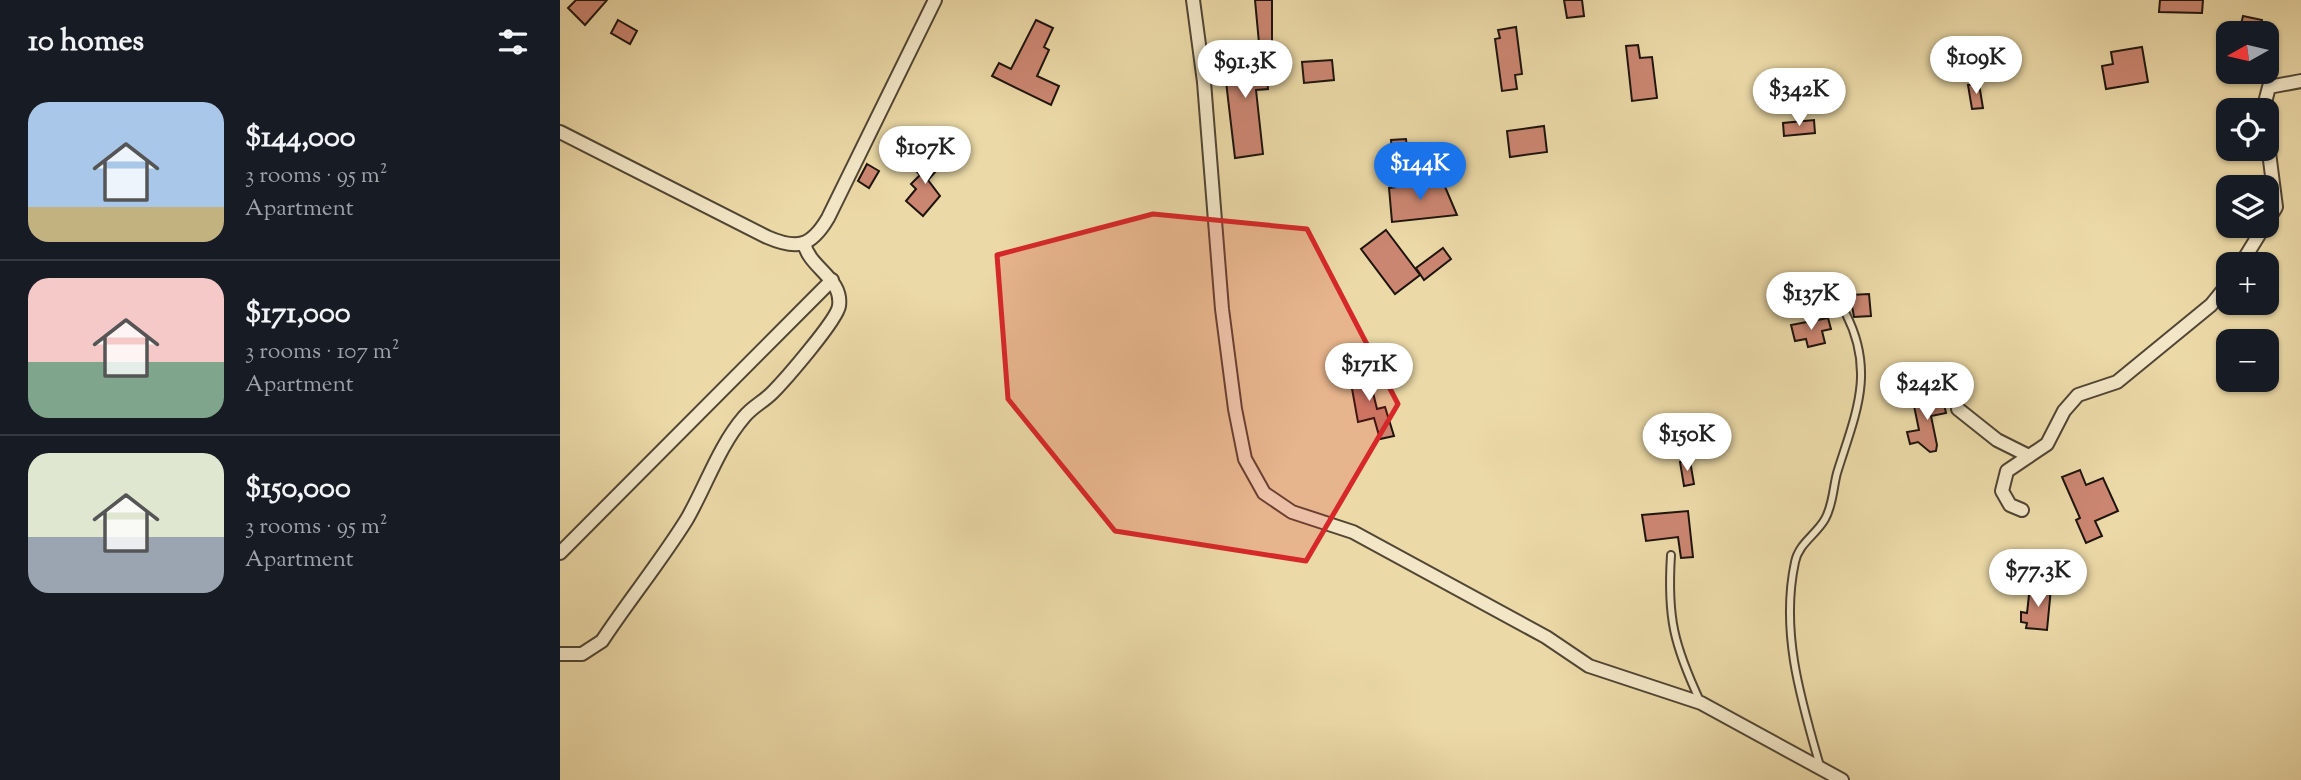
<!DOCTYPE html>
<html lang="en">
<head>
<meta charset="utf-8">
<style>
	:root { --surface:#171b24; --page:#20242c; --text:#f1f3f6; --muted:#9ea1a6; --line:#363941; --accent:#1a73e8 }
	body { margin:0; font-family:"Sorts Mill Goudy",serif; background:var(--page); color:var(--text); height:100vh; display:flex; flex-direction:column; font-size:26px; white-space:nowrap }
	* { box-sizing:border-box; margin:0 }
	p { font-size:23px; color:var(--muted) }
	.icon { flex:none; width:38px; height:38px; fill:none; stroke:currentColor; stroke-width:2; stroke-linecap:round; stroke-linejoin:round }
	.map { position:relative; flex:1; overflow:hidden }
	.sheet { display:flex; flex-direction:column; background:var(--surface); width:560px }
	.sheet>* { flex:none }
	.needle { width:46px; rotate:262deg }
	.controls { position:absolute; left:1656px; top:21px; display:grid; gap:14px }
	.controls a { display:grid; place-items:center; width:63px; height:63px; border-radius:14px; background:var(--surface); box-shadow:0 2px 5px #0004; font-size:35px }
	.price { position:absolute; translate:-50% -60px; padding:0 16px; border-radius:24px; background:#fff; color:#222; font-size:23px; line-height:46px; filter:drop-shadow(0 2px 4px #0008) }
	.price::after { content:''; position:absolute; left:50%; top:42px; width:21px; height:16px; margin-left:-10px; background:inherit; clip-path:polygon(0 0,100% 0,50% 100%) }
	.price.on { background:var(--accent); color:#fff }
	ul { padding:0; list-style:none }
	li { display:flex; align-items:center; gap:21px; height:175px; padding:0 28px }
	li+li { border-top:2px solid var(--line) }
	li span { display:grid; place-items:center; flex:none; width:196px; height:140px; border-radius:21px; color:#555 }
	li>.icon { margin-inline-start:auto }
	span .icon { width:84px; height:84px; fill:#fffc; stroke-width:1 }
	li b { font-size:30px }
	h2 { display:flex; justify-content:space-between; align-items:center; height:84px; padding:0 28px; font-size:30px }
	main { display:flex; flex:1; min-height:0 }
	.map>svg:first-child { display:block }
	.building { fill:#cb8671; stroke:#1e140e; stroke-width:2 }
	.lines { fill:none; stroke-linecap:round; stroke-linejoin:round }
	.lane-casing { stroke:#514534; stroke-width:10 }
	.street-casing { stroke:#514534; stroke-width:16 }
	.lane { stroke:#f2e6c6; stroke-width:6 }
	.street { stroke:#f2e6c6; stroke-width:12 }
	.marked { fill:#d62828; fill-opacity:0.2; stroke:#d62828; stroke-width:5; stroke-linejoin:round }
</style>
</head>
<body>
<main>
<section class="sheet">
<h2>10 homes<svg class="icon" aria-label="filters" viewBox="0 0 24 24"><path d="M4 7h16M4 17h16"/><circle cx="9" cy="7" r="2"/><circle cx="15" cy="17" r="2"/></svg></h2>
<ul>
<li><span style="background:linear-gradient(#a9c7e8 75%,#c2b280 0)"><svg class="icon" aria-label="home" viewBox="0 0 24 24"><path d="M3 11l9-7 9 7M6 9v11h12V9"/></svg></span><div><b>$144,000</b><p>3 rooms · 95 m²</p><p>Apartment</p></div></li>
<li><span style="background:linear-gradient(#f6c9c9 60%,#7fa58c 0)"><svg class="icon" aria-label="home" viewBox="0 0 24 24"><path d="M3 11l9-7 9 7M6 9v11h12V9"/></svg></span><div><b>$171,000</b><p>3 rooms · 107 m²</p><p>Apartment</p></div></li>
<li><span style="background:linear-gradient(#dfe7d0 60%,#9aa5b1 0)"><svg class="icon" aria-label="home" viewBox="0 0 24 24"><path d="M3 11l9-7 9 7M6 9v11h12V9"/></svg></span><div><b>$150,000</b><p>3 rooms · 95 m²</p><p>Apartment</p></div></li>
</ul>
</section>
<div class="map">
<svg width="1741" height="780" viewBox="0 0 1741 780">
	<rect width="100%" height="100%" fill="#ebd9a7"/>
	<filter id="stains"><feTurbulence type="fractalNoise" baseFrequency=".00286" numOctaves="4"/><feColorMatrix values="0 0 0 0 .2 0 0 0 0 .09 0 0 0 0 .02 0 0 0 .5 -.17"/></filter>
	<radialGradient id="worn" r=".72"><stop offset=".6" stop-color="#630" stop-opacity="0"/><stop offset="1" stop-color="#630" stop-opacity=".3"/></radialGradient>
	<!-- building -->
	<g class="building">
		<path d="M 16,0 L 47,0 L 25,25 L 8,8 Z"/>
		<path d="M 695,0 L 712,0 L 712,42 L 699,43 Z"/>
		<path d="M 1004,0 L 1022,0 L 1024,16 L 1007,18 Z"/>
		<path d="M 1600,0 L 1643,0 L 1642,13 L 1599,12 Z"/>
		<path d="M 1683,16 L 1702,20 L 1700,33 L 1679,33 Z"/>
		<path d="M 58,20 L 77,31 L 70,44 L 51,33 Z"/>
		<path d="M 476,20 L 493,28 L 484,47 L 489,50 L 477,76 L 499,86 L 491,105 L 432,76 L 439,63 L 451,69 Z"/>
		<path d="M 956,27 L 962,74 L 955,75 L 957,89 L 942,91 L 935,39 L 940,38 L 938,30 Z"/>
		<path d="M 1078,45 L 1080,58 L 1092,57 L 1097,98 L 1072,101 L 1066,46 Z"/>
		<path d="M 1582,47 L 1588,82 L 1546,89 L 1542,66 L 1553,64 L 1551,52 Z"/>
		<path d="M 704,51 L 708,89 L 696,90 L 703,154 L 675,158 L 663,56 Z"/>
		<path d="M 772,60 L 774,80 L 744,83 L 742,62 Z"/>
		<path d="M 1419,84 L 1423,108 L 1412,109 L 1408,85 Z"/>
		<path d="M 1254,120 L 1255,133 L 1224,136 L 1223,123 Z"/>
		<path d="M 984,126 L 987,152 L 950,157 L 947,131 Z"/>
		<path d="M 846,139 L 848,158 L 833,160 L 831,140 Z"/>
		<path d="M 373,152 L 384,162 L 368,180 L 380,196 L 363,216 L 346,201 L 356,189 L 351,184 L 360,175 L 356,171 Z"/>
		<path d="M 307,164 L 319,171 L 309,188 L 298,181 Z"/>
		<path d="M 883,182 L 897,215 L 832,222 L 829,188 Z"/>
		<path d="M 826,230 L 860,275 L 835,294 L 801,249 Z"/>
		<path d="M 883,248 L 891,259 L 864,280 L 856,268 Z"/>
		<path d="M 1309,294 L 1311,316 L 1294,317 L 1290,295 Z"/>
		<path d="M 1268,318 L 1271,329 L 1262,331 L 1265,343 L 1248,347 L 1246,339 L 1235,341 L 1231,325 Z"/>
		<path d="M 807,368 L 817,409 L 825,407 L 834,436 L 820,439 L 814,418 L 798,422 L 789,372 Z"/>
		<path d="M 1382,395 L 1386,413 L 1371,416 L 1377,445 L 1376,451 L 1370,452 L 1358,442 L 1350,444 L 1347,432 L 1359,430 L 1353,401 Z"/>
		<path d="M 1130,461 L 1134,484 L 1124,486 L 1120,462 Z"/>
		<path d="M 1520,470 L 1526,485 L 1543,478 L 1558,511 L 1535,521 L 1542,536 L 1526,543 L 1516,520 L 1520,518 L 1502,477 Z"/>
		<path d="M 1128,511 L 1133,557 L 1121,558 L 1118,537 L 1086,541 L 1082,515 Z"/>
		<path d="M 1470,586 L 1491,588 L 1487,630 L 1466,628 L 1467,623 L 1461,622 L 1461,612 L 1467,613 Z"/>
	</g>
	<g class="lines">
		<!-- lane casing -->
		<g class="lane-casing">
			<g id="lane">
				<path d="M 1111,555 C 1107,618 1114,645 1140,701"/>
				<path d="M 1260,766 C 1241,700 1220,632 1235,562 C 1239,543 1256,535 1265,519 C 1273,505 1273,488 1277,473 C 1295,415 1316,373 1286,314"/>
			</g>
		</g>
		<!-- street casing -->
		<g class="street-casing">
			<g id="street">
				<path d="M 633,0 L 644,82 L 662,309 L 675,409 L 685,459 L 704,493 L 732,512 L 793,532 L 986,637 L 1029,666 L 1141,703 L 1282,780"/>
				<path d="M 1703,110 L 1709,87 L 1741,81"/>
				<path d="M 0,132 L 207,237 C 237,250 251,247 268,218 L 375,0"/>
				<path d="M 1681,264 L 1716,207 L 1706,129"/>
				<path d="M 1398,409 L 1437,440 L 1469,456"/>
				<path d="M 1462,510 L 1450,505 L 1442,491 L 1447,471 L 1487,444 L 1504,411 L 1518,395 L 1557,382 L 1651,305 L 1668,284"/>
				<path d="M 0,553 L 272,280"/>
				<path d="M 0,654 L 22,654 L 42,641 C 69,600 101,561 127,519 C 146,486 159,446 184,417 C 192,407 203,402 212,393 C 225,380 277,320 279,306 C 283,278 249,268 244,243"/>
			</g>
		</g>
		<!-- lane -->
		<use href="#lane" class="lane"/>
		<!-- street -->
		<use href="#street" class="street"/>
	</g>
	<!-- marked area -->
	<path class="marked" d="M 593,214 L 747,229 L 838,404 L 746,561 L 555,531 L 448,399 L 437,255 Z"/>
	<rect width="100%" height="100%" filter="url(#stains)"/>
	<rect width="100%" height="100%" fill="url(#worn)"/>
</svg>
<div class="controls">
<a><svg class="needle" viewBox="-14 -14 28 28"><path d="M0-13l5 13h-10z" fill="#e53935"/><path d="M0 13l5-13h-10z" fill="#9ea1a6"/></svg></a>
<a><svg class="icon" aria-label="locate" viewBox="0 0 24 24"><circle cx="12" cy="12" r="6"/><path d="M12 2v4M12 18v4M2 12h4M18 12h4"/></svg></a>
<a><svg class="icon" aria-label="layers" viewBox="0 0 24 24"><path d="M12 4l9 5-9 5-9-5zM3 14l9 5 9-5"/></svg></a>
<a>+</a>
<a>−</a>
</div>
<b class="price" style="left:1416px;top:96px">$109K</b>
<b class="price" style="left:685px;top:100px">$91.3K</b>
<b class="price" style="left:1239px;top:128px">$342K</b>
<b class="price" style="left:365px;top:186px">$107K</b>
<b class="price on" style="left:860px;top:202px">$144K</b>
<b class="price" style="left:1251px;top:332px">$137K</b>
<b class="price" style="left:809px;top:403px">$171K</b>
<b class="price" style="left:1367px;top:422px">$242K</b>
<b class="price" style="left:1127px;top:473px">$150K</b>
<b class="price" style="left:1478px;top:609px">$77.3K</b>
</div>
</main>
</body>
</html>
